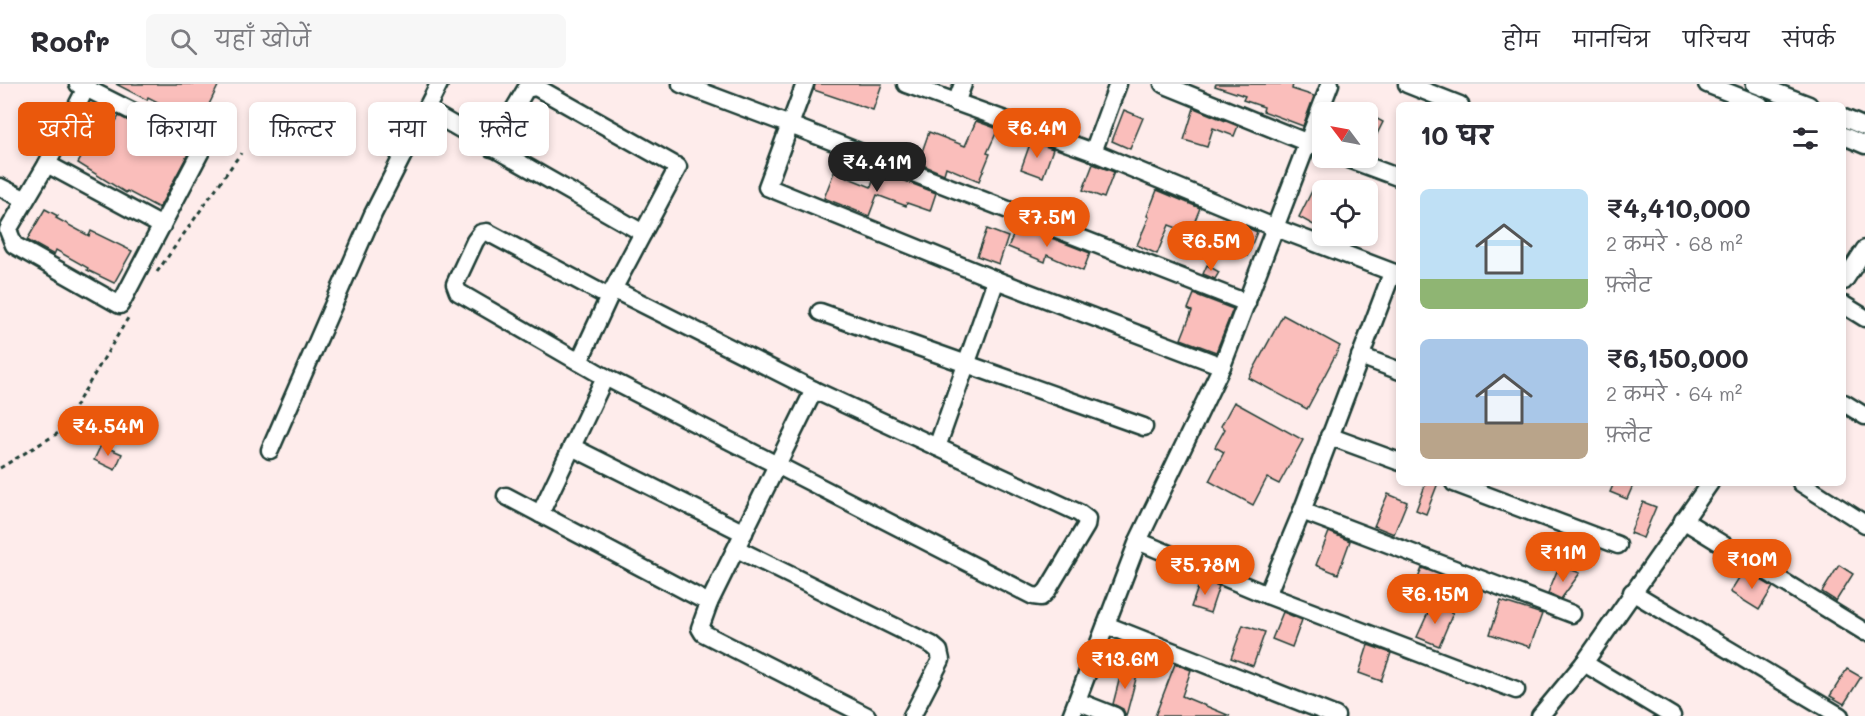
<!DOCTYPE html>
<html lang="hi">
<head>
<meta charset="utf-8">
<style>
	:root { --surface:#fff; --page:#f7f7f7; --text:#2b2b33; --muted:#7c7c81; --line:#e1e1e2; --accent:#ea580c }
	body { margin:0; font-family:Mali,"Playpen Sans Deva",sans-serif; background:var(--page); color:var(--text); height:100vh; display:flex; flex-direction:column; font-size:22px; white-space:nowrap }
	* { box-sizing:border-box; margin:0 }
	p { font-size:20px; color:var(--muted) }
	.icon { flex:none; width:33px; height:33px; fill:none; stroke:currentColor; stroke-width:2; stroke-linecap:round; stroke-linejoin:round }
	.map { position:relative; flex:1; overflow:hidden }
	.side { position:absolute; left:1396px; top:18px; width:450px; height:384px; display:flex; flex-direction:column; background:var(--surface); border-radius:9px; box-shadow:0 3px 9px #0003 }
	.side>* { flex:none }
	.top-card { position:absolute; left:18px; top:18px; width:570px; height:54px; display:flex; gap:12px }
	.needle { width:39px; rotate:302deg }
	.buttons { position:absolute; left:1312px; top:18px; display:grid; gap:12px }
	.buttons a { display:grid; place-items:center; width:66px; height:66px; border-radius:9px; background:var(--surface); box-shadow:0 3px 9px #0003; font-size:30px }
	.price { position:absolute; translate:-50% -51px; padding:0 14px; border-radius:21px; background:var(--accent); color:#fff; font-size:20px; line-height:39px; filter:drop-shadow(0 2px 3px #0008) }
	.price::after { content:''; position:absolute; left:50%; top:36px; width:18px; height:14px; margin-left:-9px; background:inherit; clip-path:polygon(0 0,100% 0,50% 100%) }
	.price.active { background:#222; color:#fff }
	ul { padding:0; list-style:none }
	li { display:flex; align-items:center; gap:18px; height:150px; padding:0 24px }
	li span { display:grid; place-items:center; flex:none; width:168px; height:120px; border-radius:9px; color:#555 }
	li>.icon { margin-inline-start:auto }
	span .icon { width:72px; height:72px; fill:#fffc; stroke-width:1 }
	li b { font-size:26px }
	h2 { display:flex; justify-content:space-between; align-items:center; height:72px; padding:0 24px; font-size:26px }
	.pill { padding:0 21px; border-radius:9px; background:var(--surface); box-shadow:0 3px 9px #0003; font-size:21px; line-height:54px }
	.pill.active { background:var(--accent); color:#fff }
	header { display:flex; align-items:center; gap:36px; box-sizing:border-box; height:84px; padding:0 30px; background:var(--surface); border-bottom:2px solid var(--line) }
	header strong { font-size:28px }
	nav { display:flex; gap:33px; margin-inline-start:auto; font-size:21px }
	.search { width:420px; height:54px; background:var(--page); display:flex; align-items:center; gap:15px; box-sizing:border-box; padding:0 21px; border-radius:9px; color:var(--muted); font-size:22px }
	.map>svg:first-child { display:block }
	.building { fill:#fabebb; stroke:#1f3d34; stroke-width:1.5 }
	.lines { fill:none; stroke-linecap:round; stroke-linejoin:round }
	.minor-casing { stroke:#1f3d34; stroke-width:21 }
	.path { stroke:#1f3d34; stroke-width:3; stroke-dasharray:4.5 4.5; stroke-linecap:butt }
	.minor { stroke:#fff; stroke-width:16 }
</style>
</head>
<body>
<header>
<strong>Roofr</strong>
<div class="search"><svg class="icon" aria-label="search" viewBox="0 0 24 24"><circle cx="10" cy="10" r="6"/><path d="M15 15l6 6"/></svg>यहाँ खोजें</div>
<nav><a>होम</a><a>मानचित्र</a><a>परिचय</a><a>संपर्क</a></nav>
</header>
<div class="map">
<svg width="1865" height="632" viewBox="0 0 1865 632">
	<rect width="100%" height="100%" fill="#feeceb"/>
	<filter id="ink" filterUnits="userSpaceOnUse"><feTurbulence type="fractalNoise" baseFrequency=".0167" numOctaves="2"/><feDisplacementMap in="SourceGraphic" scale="12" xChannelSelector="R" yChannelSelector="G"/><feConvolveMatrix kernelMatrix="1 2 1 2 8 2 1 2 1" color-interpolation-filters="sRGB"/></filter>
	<g filter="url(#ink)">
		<!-- building -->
		<g class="building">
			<path d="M 116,0 L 219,0 L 198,43 L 181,34 L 183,31 L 148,13 L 147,16 Z"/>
			<path d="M 815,0 L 882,0 L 873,26 L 814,6 Z"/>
			<path d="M 1216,0 L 1293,0 L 1292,5 L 1314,12 L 1303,42 L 1263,27 L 1264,23 L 1243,16 L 1245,12 L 1215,2 Z"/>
			<path d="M 1194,24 L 1238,42 L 1234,52 L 1213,44 L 1207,63 L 1184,56 Z"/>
			<path d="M 1124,26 L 1143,34 L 1130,65 L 1112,57 Z"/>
			<path d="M 1368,30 L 1383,38 L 1368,68 Z"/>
			<path d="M 119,32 L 189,68 L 159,124 L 127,107 L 126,109 L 78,79 L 92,55 L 102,60 Z"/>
			<path d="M 976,37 L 998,45 L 987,69 L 990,70 L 979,97 L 946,83 L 944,90 L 918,79 L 929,48 L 965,62 Z"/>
			<path d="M 1031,57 L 1053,65 L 1043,93 L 1021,85 Z"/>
			<path d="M 1093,80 L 1114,88 L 1104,114 L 1083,106 Z"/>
			<path d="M 877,86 L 936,109 L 930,127 L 907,119 L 906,122 L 877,111 L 869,132 L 824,114 L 834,88 L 871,103 Z"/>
			<path d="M 1313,105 L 1323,110 L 1323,137 L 1319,144 L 1299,133 Z"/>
			<path d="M 1157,106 L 1200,124 L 1190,149 L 1169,141 L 1157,170 L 1137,161 L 1149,133 L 1147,132 Z"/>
			<path d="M 45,125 L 58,132 L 56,134 L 89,152 L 91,147 L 132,167 L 114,199 L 87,186 L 88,184 L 56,166 L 54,171 L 27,156 Z"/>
			<path d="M 1234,138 L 1257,148 L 1247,172 L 1224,162 Z"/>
			<path d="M 1018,141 L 1090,169 L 1083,187 L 1047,171 L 1045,178 L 1008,163 Z"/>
			<path d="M 987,145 L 1008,153 L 999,180 L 977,172 Z"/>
			<path d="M 1207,181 L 1219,188 L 1215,195 L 1203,190 Z"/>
			<path d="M 1194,210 L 1233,225 L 1216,268 L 1181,255 L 1192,227 L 1188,225 Z"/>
			<path d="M 1283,231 L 1340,262 L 1307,325 L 1249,294 Z"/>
			<path d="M 1234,318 L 1303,356 L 1279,400 L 1267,394 L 1253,421 L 1209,397 L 1224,368 L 1215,363 L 1225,345 L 1221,342 Z"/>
			<path d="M 101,361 L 122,370 L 115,386 L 94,376 Z"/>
			<path d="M 1426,399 L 1438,399 L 1426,430 L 1416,426 Z"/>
			<path d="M 1614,399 L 1634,399 L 1627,415 L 1610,408 Z"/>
			<path d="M 1388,410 L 1407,418 L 1394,450 L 1374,442 Z"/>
			<path d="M 1643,418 L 1656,423 L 1643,454 L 1630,449 Z"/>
			<path d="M 1329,448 L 1350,457 L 1338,490 L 1316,481 Z"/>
			<path d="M 1839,481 L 1853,490 L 1836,517 L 1822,508 Z"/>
			<path d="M 1422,484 L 1443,492 L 1433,518 L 1412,510 Z"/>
			<path d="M 1567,484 L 1580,489 L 1561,515 L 1548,509 L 1557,487 L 1565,491 Z"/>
			<path d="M 1744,486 L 1773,503 L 1759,526 L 1730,508 Z"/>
			<path d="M 1201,495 L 1219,502 L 1210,529 L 1191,523 Z"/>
			<path d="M 1501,517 L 1542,530 L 1530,563 L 1490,550 Z"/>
			<path d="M 1432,520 L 1453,529 L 1439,562 L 1417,553 Z"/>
			<path d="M 1283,528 L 1302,536 L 1292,563 L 1272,555 Z"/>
			<path d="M 1243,541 L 1265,548 L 1253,582 L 1231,574 Z"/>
			<path d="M 1368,561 L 1391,569 L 1381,597 L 1359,589 Z"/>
			<path d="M 1175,580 L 1191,586 L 1182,612 L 1230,632 L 1155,632 Z"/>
			<path d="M 1122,585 L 1137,591 L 1126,632 L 1123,625 L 1113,620 Z"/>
			<path d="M 1847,585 L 1861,593 L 1844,620 L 1830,612 Z"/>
		</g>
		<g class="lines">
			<!-- minor casing -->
			<g class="minor-casing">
				<g id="minor">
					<path d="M 78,0 L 203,63 L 120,221 L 14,161 L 8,146 L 47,80 L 162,142"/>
					<path d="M 681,0 L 790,41 L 1247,219"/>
					<path d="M 805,0 L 767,103 L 996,196 L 1222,282"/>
					<path d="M 906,0 L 1093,68 L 1276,144 L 1400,191"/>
					<path d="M 1163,0 L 1323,65"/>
					<path d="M 1407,0 L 1460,21"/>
					<path d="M 1707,0 L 1760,21"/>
					<path d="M 1755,0 L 1809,21"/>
					<path d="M 956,19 L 963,0"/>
					<path d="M 427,26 L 643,149"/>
					<path d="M 1844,34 L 1865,43"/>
					<path d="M 1844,52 L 1865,61"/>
					<path d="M 491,64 L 526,5 L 536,3 L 678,83 L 609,213 L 579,278 L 605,293 L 1033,512 L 1041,513 L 1047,507 L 1086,442 L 1087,435 L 1079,429 L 814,306 L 613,205"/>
					<path d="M 1093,68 L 1118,0"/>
					<path d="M 1346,74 L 1400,94"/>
					<path d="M 47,80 L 86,4"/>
					<path d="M 0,103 L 24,115"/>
					<path d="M 1844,197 L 1865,165"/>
					<path d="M 1844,221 L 1865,234"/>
					<path d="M 820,228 L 1144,343"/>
					<path d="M 1360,272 L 1400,287"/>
					<path d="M 579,278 L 458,208 L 455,200 L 475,157 L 481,149 L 487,148 L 609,213"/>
					<path d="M 814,306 L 709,519 L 700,544 L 703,549 L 867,632"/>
					<path d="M 1844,319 L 1865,332"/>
					<path d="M 1329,352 L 1400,378"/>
					<path d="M 572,363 L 744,449"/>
					<path d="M 937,363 L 996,196"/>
					<path d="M 270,366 L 373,130 L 439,0"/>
					<path d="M 1454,399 L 1618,461"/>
					<path d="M 1801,399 L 1865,440"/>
					<path d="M 506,412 L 709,519"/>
					<path d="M 1302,427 L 1572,530"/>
					<path d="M 540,430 L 605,293"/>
					<path d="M 1683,436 L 1865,548"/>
					<path d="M 1138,457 L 1267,511 L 1516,606"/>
					<path d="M 737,465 L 932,561 L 939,567 L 941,576 L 912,632"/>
					<path d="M 1632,508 L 1840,632"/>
					<path d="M 1267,511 L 1302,427 L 1392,189"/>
					<path d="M 1106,541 L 1336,632"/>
					<path d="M 1584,579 L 1672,632"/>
					<path d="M 1077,617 L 1115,632"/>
					<path d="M 1071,632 L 1138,457 L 1222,282 L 1330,0"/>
					<path d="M 1540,632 L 1584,579 L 1710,399"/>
				</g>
			</g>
			<!-- path -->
			<g class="path">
				<path d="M 157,188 L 241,69"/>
				<path d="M 0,384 L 60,348 L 128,234"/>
			</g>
			<!-- minor -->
			<use href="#minor" class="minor"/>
		</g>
	</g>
</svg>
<div class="buttons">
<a><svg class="needle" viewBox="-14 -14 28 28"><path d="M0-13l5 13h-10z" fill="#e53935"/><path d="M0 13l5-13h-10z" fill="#7c7c81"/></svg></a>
<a><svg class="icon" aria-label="locate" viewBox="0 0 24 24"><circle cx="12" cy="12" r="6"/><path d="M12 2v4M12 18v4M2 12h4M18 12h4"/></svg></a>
</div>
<b class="price" style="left:1037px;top:75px">₹6.4M</b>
<b class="price active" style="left:877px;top:109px">₹4.41M</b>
<b class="price" style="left:1047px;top:164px">₹7.5M</b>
<b class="price" style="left:1211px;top:188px">₹6.5M</b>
<b class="price" style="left:108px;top:373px">₹4.54M</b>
<b class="price" style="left:1563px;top:499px">₹11M</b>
<b class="price" style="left:1752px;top:506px">₹10M</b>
<b class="price" style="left:1205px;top:512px">₹5.78M</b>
<b class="price" style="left:1435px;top:541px">₹6.15M</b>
<b class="price" style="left:1125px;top:606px">₹13.6M</b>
<div class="top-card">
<a class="pill active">खरीदें</a>
<a class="pill">किराया</a>
<a class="pill">फ़िल्टर</a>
<a class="pill">नया</a>
<a class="pill">फ़्लैट</a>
</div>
<section class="side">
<h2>10 घर<svg class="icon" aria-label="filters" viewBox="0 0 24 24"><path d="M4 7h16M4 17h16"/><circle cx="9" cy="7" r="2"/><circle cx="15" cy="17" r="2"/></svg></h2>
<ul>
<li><span style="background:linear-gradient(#bfe0f5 75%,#8fb573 0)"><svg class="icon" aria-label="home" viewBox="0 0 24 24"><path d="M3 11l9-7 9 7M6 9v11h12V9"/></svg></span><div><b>₹4,410,000</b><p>2 कमरे · 68 m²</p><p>फ़्लैट</p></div></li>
<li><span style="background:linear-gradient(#a9c7e8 70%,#b9a48a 0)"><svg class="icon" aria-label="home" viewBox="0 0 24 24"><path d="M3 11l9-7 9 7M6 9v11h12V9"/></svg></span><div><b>₹6,150,000</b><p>2 कमरे · 64 m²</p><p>फ़्लैट</p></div></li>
</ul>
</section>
</div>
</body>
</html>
